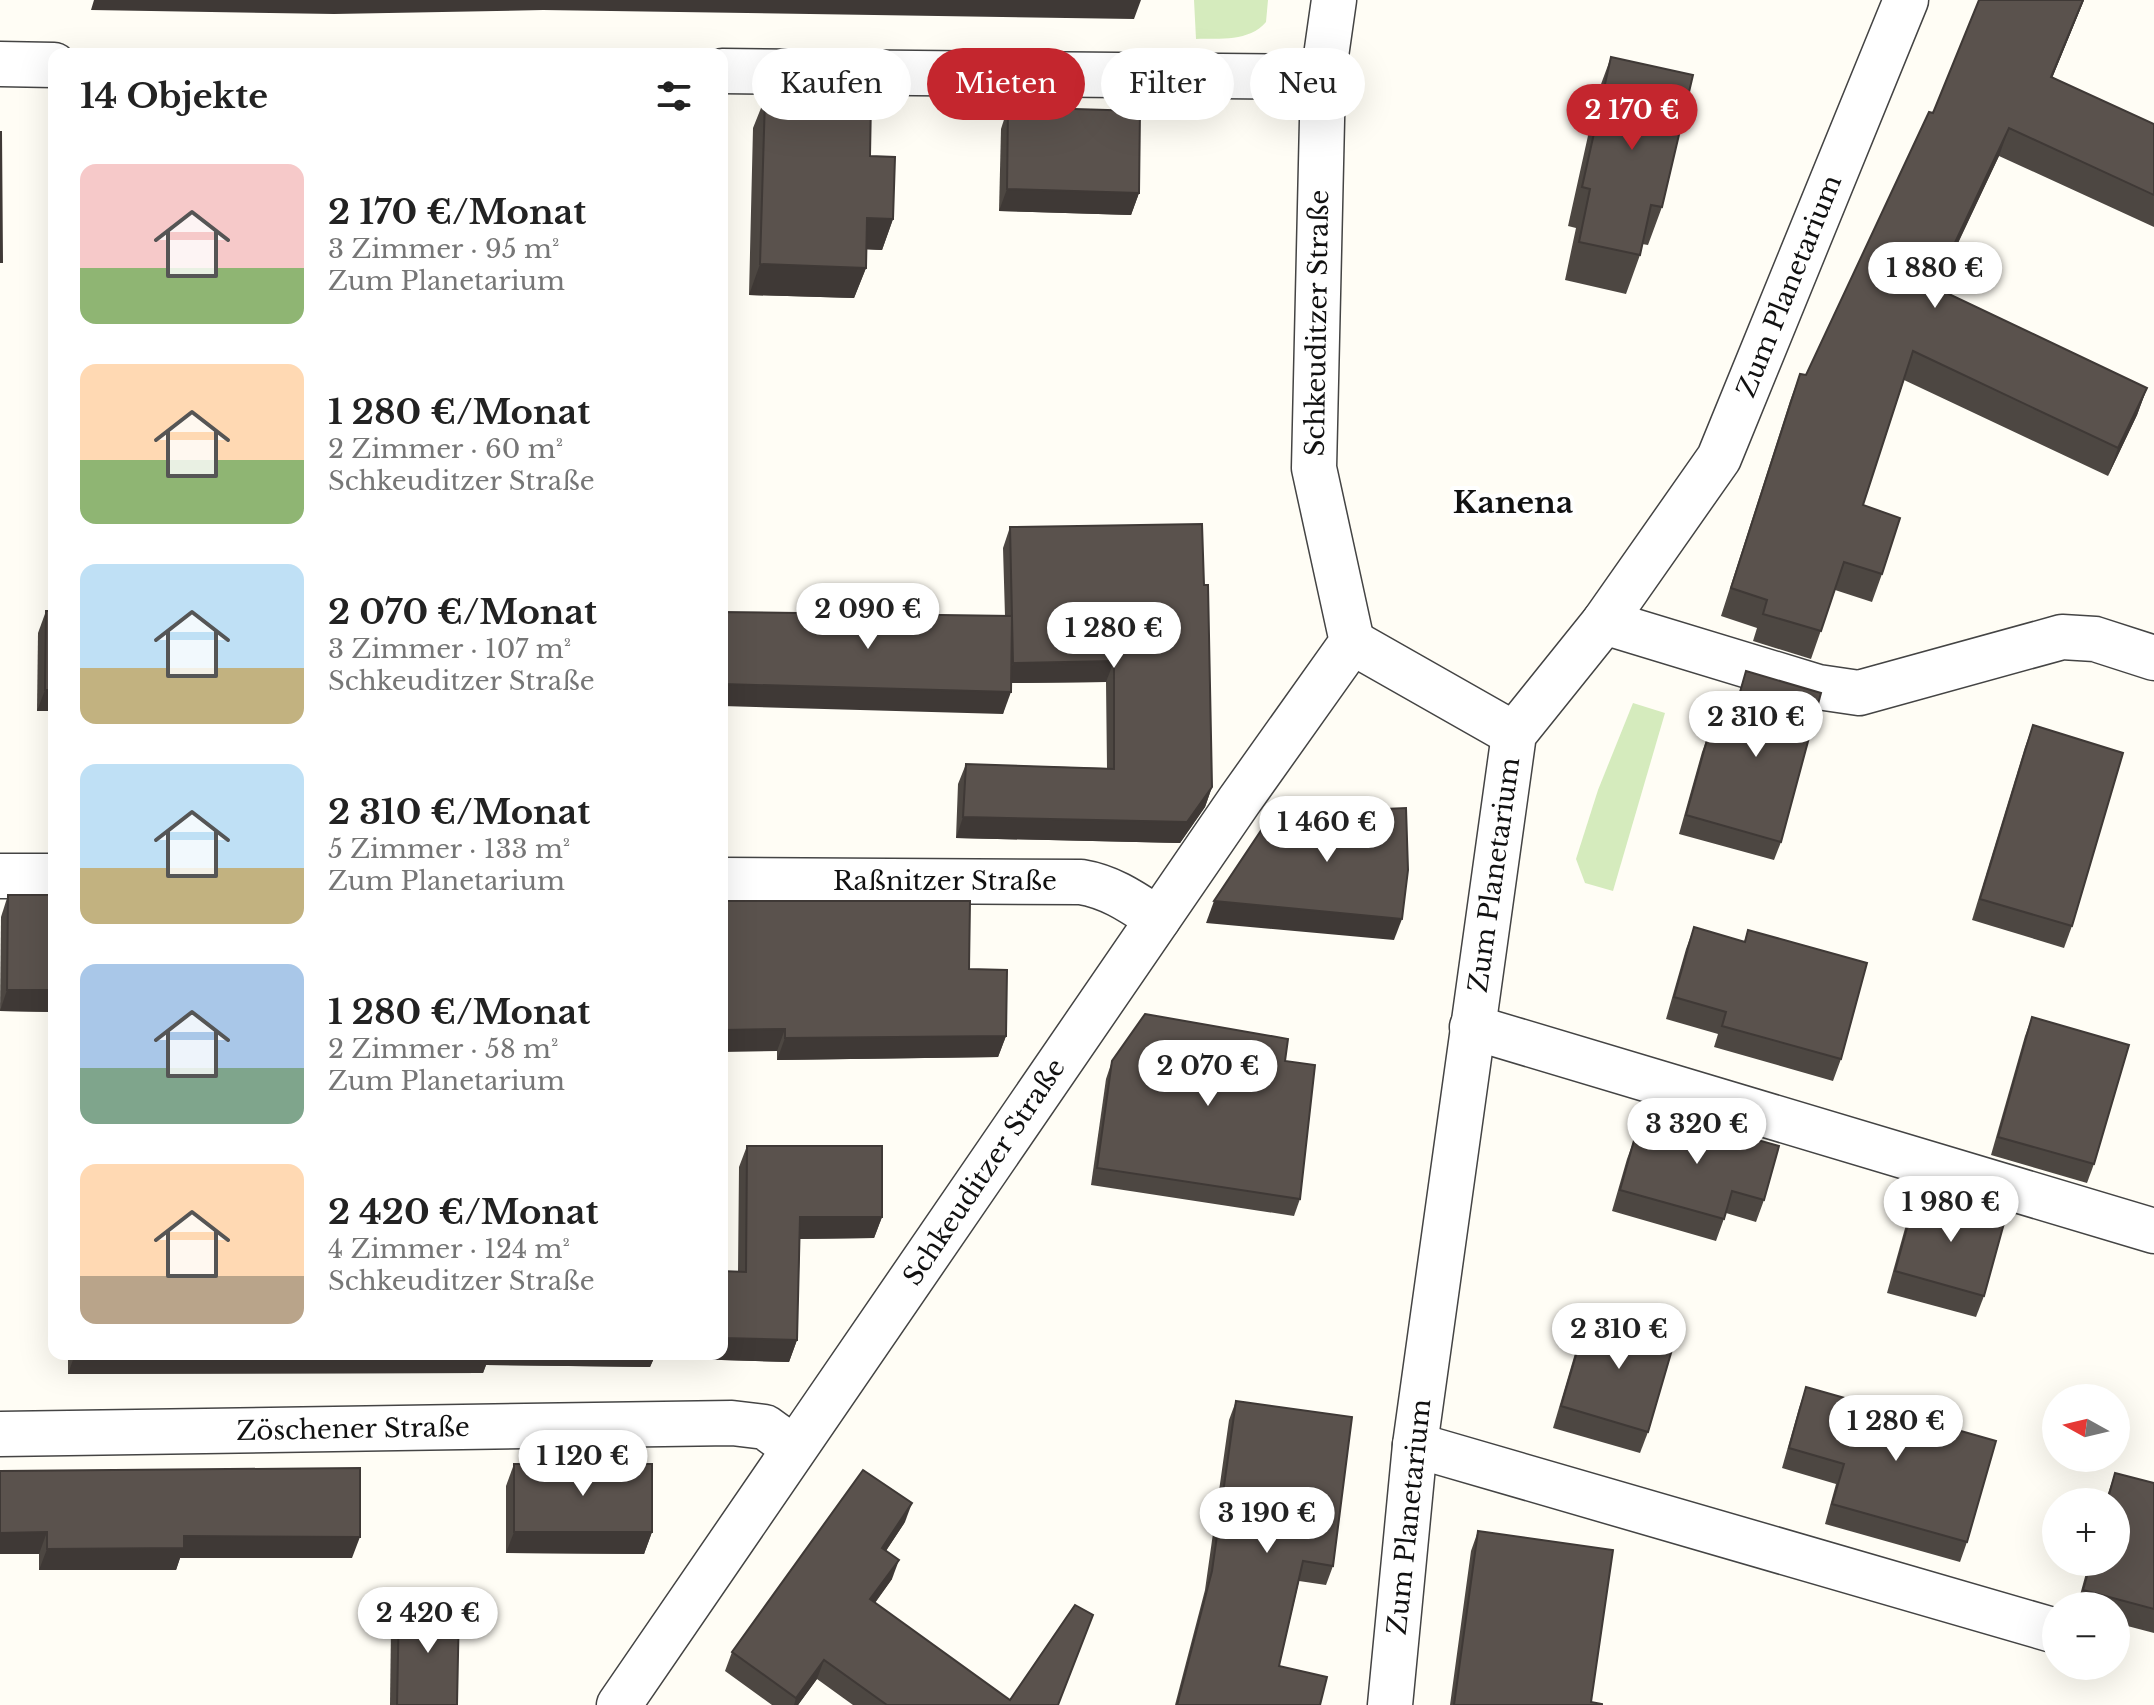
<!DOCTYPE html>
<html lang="de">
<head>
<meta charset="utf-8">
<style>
	:root { --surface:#fff; --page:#f2f2f2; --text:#222; --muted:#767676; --accent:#c4262e }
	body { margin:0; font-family:"Libre Baskerville",serif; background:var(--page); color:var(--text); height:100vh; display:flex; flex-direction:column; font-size:30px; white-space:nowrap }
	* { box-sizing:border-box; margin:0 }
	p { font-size:26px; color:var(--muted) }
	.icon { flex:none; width:44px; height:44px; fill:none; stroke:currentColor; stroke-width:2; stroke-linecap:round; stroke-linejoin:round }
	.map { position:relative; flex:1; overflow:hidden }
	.panel { position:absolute; left:48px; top:48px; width:680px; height:1312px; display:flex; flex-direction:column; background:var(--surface); border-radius:16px; box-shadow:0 8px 32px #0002 }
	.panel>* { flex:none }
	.top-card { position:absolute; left:752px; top:48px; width:760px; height:72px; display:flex; gap:16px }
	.needle { width:52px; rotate:278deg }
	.controls { position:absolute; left:2042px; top:1384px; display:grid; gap:16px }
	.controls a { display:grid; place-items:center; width:88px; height:88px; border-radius:50%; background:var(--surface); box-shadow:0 8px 32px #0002; font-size:40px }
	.price { position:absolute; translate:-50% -68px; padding:0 18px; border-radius:28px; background:#fff; color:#222; font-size:26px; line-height:52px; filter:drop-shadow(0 2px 4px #0008) }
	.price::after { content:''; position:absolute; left:50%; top:48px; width:24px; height:18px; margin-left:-12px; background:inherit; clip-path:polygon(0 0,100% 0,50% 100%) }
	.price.current { background:var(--accent); color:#fff }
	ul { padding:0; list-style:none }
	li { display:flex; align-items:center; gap:24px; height:200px; padding:0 32px }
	li span { display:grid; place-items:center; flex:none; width:224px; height:160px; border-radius:16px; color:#555 }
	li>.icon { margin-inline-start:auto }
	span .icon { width:96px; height:96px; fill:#fffc; stroke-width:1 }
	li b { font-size:34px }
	h2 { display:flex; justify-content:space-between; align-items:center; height:96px; padding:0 32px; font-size:34px }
	.tag { padding:0 28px; border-radius:36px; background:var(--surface); box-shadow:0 8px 32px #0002; font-size:28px; line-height:72px }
	.tag.current { background:var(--accent); color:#fff }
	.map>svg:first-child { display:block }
	.green { fill:#d5ebbd }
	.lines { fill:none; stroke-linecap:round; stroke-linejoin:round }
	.minor-casing { stroke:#444; stroke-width:47 }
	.minor { stroke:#fff; stroke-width:44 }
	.wall { fill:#4d4742 }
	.shaded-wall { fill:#3f3936 }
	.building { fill:#5a524d; stroke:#3f3936; stroke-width:2 }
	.labels { text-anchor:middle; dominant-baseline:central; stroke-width:8; stroke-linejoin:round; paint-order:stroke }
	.street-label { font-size:26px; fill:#111; stroke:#fff }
	.quarter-label { font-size:30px; font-weight:bold; fill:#111; stroke:#fff }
</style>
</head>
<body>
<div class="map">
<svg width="2154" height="1705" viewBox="0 0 2154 1705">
	<rect width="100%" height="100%" fill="#fffdf5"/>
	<!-- green -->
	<g class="green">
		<path d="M 1194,0 L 1268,0 L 1266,22 C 1249,42 1220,38 1196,39 Z"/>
		<path d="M 1633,703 L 1665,713 L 1613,891 L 1585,883 L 1576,859 L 1598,790 Z"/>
	</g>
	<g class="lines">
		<!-- minor casing -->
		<g class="minor-casing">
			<g id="minor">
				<path d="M 0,64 L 54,65"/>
				<path d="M 722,71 L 1323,77"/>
				<path d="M 1604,622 L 1818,687 L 1859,693 L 2062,637 L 2095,639 L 2154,658"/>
				<path d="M 1352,642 L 1514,734"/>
				<path d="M 0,876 L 54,876"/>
				<path d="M 722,880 L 1081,882 C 1111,887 1132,902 1158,919"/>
				<path d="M 1472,1027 L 2154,1231"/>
				<path d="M 0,1434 L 732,1423 L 765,1427 L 794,1448"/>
				<path d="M 1415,1445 L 2056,1631"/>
				<path d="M 619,1705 L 1239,801 L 1352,642 L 1314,468 L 1323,77 L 1334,0"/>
				<path d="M 1390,1705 L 1415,1445 L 1514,734 L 1604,622 L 1719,458 L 1906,0"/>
			</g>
		</g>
		<!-- minor -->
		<use href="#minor" class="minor"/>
	</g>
	<!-- wall -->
	<g class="wall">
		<path d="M 2084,0 L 2052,78 L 2154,124 L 2154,227 L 1999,156 L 1937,288 L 2147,388 L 2137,415 L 2108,476 L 1904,380 L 1863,505 L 1882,574 L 1872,602 L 1835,590 L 1811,659 L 1753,641 L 1757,628 L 1721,616 L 1790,401 L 1800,374 L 1806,375 L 1933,113 Z"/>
		<path d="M 1611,57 L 1662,207 L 1648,245 L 1642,244 L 1640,255 L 1626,294 L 1565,280 L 1576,228 L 1568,226 L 1597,95 Z"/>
		<path d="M 765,98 L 870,156 L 893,219 L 882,250 L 866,249 L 866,268 L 854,298 L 749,295 L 753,128 Z"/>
		<path d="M 1008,107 L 1139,193 L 1131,215 L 999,211 L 1001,129 Z"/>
		<path d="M 1010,527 L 1204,585 L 1212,787 L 1205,807 L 1180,843 L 956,838 L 958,784 L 966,764 L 1107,768 L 1106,682 L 1011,683 L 1003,714 L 1005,616 L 1003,548 Z"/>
		<path d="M 46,611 L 54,611 L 54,711 L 37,711 L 38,633 Z"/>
		<path d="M 1746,671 L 1781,842 L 1774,860 L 1679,834 L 1702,752 L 1709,733 L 1725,738 Z"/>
		<path d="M 2033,725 L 2072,926 L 2064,948 L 1972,920 L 2025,747 Z"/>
		<path d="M 8,895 L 54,895 L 54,1012 L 0,1011 L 1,917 Z"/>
		<path d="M 722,901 L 969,969 L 1006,1036 L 998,1057 L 777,1060 L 777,1051 Z"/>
		<path d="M 1694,927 L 1744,942 L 1748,930 L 1841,1059 L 1833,1081 L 1714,1047 L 1718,1034 L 1666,1019 L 1686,949 Z"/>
		<path d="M 2032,1017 L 2094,1164 L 2087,1183 L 1991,1155 L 2025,1036 Z"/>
		<path d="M 1112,1061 L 1285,1061 L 1300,1199 L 1294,1216 L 1091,1185 L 1106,1079 Z"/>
		<path d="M 1655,1111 L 1764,1200 L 1756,1222 L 1726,1213 L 1716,1241 L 1612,1211 L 1627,1159 L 1635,1137 L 1645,1140 Z"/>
		<path d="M 747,1146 L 882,1217 L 874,1238 L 800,1239 L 797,1340 L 789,1362 L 654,1358 L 650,1367 L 486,1365 L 483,1373 L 68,1374 L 68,1354 L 722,1354 L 738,1272 L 739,1167 Z"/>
		<path d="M 1917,1192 L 1984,1296 L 1976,1317 L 1887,1293 L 1909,1214 Z"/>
		<path d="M 1589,1311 L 1648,1432 L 1640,1453 L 1553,1428 L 1581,1333 Z"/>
		<path d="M 1806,1387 L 1967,1542 L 1960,1562 L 1825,1524 L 1836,1484 L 1782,1468 L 1799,1408 Z"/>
		<path d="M 1236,1401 L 1333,1566 L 1326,1585 L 1299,1581 L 1279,1666 L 1320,1705 L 1175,1705 L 1205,1590 L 1229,1420 Z"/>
		<path d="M 514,1464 L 652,1532 L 644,1554 L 506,1553 L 506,1486 Z"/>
		<path d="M 0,1471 L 352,1558 L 180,1558 L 176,1570 L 39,1570 L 39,1554 L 0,1554 Z"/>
		<path d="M 2115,1473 L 2154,1483 L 2154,1633 L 2116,1623 L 2116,1606 L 2077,1606 L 2089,1562 L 2116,1562 L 2116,1502 L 2105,1502 Z"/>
		<path d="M 905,1522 L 886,1551 L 892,1579 L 875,1603 L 1010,1700 L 1059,1705 L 853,1705 L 817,1679 L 798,1705 L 772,1705 L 725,1671 L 732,1652 Z"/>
		<path d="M 1478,1531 L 1591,1702 L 1602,1705 L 1450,1705 L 1471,1551 Z"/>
		<path d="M 399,1605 L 457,1705 L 390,1705 L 391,1627 Z"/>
	</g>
	<!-- shaded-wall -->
	<g class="shaded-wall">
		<path d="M 94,0 L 1141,0 L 1134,19 L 543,10 L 334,14 L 91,10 Z"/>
		<path d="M 2083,0 L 2084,0 L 2041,105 L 2051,77 Z"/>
		<path d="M 2009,128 L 1999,156 L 1924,314 L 1934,287 Z"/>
		<path d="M 1007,189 L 1139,193 L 1131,215 L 999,211 Z"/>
		<path d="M 867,218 L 893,219 L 882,250 L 856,249 Z"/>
		<path d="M 760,264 L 866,268 L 854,298 L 749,295 Z"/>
		<path d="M 2147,388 L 2137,415 L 2108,476 L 2118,448 Z"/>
		<path d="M 1114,661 L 1106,682 L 1006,683 L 1013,663 Z"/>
		<path d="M 722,684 L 1011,692 L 1003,714 L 722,706 Z"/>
		<path d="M 45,690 L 54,690 L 54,711 L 37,711 Z"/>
		<path d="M 1212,787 L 1205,807 L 1180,843 L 956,838 L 963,817 Z"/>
		<path d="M 1214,901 L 1402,919 L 1394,940 L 1206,923 Z"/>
		<path d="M 7,990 L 54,990 L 54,1012 L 0,1011 Z"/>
		<path d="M 785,1029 L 777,1051 L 722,1052 L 722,1030 Z"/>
		<path d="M 1006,1036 L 998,1057 L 777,1060 L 785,1038 Z"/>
		<path d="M 800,1217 L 882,1217 L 874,1238 L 793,1239 Z"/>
		<path d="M 722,1338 L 797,1340 L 789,1362 L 654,1358 L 650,1367 L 486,1365 L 483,1373 L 68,1374 L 75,1354 L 722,1354 Z"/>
		<path d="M 912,1503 L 905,1522 L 875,1567 L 882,1548 Z"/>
		<path d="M 47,1532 L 39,1554 L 0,1554 L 0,1533 Z"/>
		<path d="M 514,1532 L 652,1532 L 644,1554 L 506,1553 Z"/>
		<path d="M 184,1536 L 360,1537 L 352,1558 L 180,1558 L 176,1570 L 39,1570 L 47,1549 Z"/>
		<path d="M 899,1560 L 892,1579 L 863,1619 L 870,1599 Z"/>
		<path d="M 824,1660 L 817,1679 L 798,1705 L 794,1705 L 796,1698 Z"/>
	</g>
	<!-- building -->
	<g class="building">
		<path d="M 1979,0 L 2083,0 L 2051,77 L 2154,124 L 2154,195 L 2009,128 L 1934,287 L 2147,388 L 2118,448 L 1913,351 L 1863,505 L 1900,518 L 1882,574 L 1844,562 L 1821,631 L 1763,614 L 1767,600 L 1731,588 L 1800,374 L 1806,375 L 1929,112 L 1933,113 Z"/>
		<path d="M 1611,57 L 1693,75 L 1662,207 L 1651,205 L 1640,255 L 1579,242 L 1590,189 L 1582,187 Z"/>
		<path d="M 765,98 L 871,101 L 870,156 L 895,157 L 893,219 L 867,218 L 866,268 L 760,264 Z"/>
		<path d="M 1008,107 L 1140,111 L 1139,193 L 1007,189 Z"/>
		<path d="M 0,132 L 1,132 L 2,262 L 0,262 Z"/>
		<path d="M 1202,524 L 1204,585 L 1208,585 L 1212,787 L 1187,822 L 963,817 L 966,764 L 1114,769 L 1114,661 L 1013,663 L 1010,527 Z"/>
		<path d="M 46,611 L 54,611 L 54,690 L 45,690 Z"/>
		<path d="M 722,612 L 1012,616 L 1011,692 L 722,684 Z"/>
		<path d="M 1746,671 L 1821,693 L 1781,842 L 1686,815 L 1709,733 L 1727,738 Z"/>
		<path d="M 2033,725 L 2123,753 L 2072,926 L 1980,899 Z"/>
		<path d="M 1406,808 L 1408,870 L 1402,919 L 1214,901 L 1272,814 Z"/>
		<path d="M 8,895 L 54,895 L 54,990 L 7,990 Z"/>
		<path d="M 722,901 L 970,901 L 969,969 L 1007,970 L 1006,1036 L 785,1038 L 785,1029 L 722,1030 Z"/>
		<path d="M 1694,927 L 1745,942 L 1748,930 L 1867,963 L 1841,1059 L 1722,1026 L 1726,1012 L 1674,997 Z"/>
		<path d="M 1145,1014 L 1288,1039 L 1285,1061 L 1315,1065 L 1300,1199 L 1097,1168 L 1112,1061 Z"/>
		<path d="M 2032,1017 L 2129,1045 L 2094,1164 L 1998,1137 Z"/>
		<path d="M 1655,1111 L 1779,1146 L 1764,1200 L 1732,1191 L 1724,1219 L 1620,1190 L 1635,1137 L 1647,1140 Z"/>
		<path d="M 747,1146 L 882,1146 L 882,1217 L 800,1217 L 797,1340 L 722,1338 L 722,1271 L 746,1272 Z"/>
		<path d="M 1917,1192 L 2006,1216 L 1984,1296 L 1895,1271 Z"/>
		<path d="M 1589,1311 L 1676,1336 L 1648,1432 L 1561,1406 Z"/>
		<path d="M 1806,1387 L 1996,1441 L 1967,1542 L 1832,1504 L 1844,1464 L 1789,1448 Z"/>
		<path d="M 1236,1401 L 1352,1417 L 1333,1566 L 1303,1561 L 1279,1666 L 1327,1677 L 1320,1705 L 1177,1705 L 1212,1571 Z"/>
		<rect x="514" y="1464" width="138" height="68"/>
		<path d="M 360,1468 L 360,1537 L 184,1536 L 184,1548 L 47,1549 L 47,1532 L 0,1533 L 0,1471 Z"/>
		<path d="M 863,1470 L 912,1503 L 882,1548 L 899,1560 L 870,1599 L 1010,1700 L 1075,1605 L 1093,1615 L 1058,1705 L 887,1705 L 824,1660 L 796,1698 L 732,1652 Z"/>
		<path d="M 2115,1473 L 2154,1483 L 2154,1609 L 2083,1590 L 2091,1562 L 2116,1562 L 2116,1502 L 2107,1502 Z"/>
		<path d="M 1478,1531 L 1613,1550 L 1591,1702 L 1602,1704 L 1602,1705 L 1454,1705 Z"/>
		<path d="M 399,1605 L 459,1606 L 457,1705 L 397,1705 Z"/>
	</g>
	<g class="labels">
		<!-- street labels -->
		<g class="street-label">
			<text transform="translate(1789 286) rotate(-68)">Zum Planetarium</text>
			<text transform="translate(1317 323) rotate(-89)">Schkeuditzer Straße</text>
			<text transform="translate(1494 875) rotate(-82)">Zum Planetarium</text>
			<text x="945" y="881">Raßnitzer Straße</text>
			<text transform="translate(984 1172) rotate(-56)">Schkeuditzer Straße</text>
			<text transform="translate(353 1429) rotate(-1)">Zöschener Straße</text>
			<text transform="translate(1409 1517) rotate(-84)">Zum Planetarium</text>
		</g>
		<!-- quarter labels -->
		<g class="quarter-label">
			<text x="1513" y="502">Kanena</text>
		</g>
	</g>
</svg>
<div class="controls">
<a><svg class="needle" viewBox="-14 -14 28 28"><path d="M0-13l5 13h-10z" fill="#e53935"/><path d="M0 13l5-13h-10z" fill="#767676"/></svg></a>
<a>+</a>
<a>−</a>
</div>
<b class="price current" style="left:1632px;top:152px">2 170 €</b>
<b class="price" style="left:1935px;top:310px">1 880 €</b>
<b class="price" style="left:868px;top:651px">2 090 €</b>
<b class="price" style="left:1114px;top:670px">1 280 €</b>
<b class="price" style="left:1756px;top:759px">2 310 €</b>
<b class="price" style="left:1327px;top:864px">1 460 €</b>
<b class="price" style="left:1208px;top:1108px">2 070 €</b>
<b class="price" style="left:1697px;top:1166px">3 320 €</b>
<b class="price" style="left:1951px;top:1244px">1 980 €</b>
<b class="price" style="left:1619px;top:1371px">2 310 €</b>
<b class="price" style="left:1896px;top:1463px">1 280 €</b>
<b class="price" style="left:583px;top:1498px">1 120 €</b>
<b class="price" style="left:1267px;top:1555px">3 190 €</b>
<b class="price" style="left:428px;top:1655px">2 420 €</b>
<div class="top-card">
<a class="tag">Kaufen</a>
<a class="tag current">Mieten</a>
<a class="tag">Filter</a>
<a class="tag">Neu</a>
</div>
<section class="panel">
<h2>14 Objekte<svg class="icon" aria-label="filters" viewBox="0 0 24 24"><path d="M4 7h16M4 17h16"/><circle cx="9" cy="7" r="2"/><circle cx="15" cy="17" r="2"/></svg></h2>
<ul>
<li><span style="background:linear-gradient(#f6c9c9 65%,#8fb573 0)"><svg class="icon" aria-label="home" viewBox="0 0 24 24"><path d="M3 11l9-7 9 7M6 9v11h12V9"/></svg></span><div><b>2 170 €/Monat</b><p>3 Zimmer · 95 m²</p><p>Zum Planetarium</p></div></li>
<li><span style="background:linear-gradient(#ffd9b3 60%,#8fb573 0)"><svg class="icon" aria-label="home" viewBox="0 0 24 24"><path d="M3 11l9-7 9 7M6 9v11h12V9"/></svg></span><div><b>1 280 €/Monat</b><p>2 Zimmer · 60 m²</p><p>Schkeuditzer Straße</p></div></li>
<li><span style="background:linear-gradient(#bfe0f5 65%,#c2b280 0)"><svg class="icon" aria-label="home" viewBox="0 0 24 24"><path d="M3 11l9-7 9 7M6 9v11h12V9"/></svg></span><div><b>2 070 €/Monat</b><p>3 Zimmer · 107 m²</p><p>Schkeuditzer Straße</p></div></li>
<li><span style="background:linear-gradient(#bfe0f5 65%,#c2b280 0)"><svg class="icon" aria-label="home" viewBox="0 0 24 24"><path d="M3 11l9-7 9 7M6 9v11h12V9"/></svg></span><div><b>2 310 €/Monat</b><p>5 Zimmer · 133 m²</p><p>Zum Planetarium</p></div></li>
<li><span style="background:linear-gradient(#a9c7e8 65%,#7fa58c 0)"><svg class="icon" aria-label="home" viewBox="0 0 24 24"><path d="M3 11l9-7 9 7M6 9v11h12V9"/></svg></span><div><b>1 280 €/Monat</b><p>2 Zimmer · 58 m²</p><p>Zum Planetarium</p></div></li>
<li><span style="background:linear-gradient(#ffd9b3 70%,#b9a48a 0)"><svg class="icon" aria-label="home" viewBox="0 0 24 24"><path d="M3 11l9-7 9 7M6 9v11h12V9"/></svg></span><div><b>2 420 €/Monat</b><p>4 Zimmer · 124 m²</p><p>Schkeuditzer Straße</p></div></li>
</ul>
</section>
</div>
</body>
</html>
